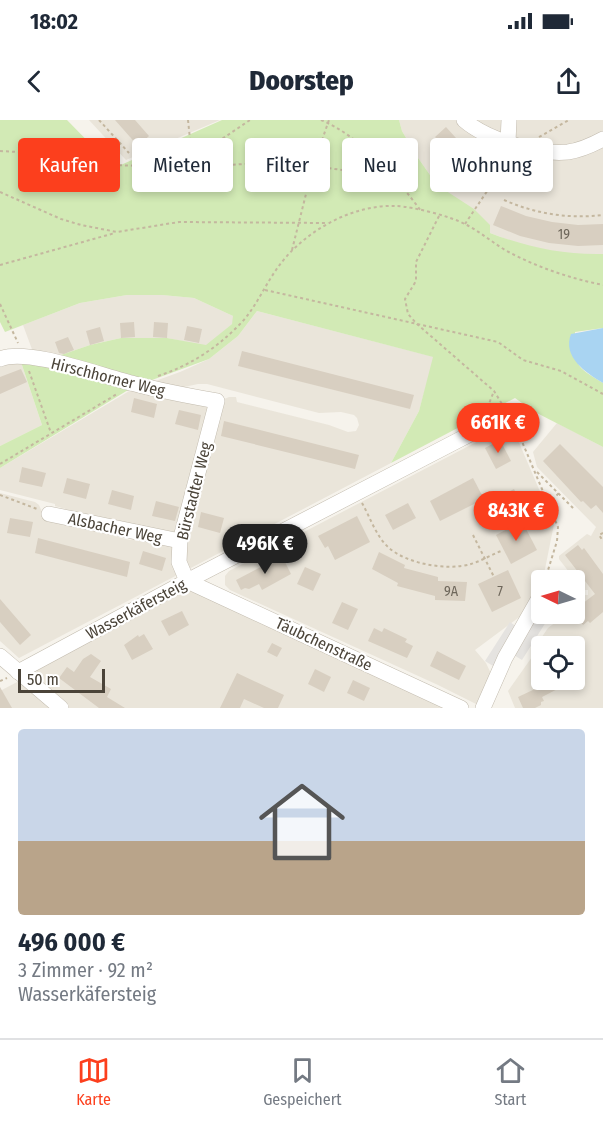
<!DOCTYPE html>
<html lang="de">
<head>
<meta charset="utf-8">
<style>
	:root { --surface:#fff; --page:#f2f2f3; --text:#1f2937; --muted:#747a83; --line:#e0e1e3; --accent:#fc3f1d }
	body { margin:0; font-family:"Fira Sans Condensed",sans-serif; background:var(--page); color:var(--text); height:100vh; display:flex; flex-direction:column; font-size:22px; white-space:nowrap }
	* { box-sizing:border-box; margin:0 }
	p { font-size:20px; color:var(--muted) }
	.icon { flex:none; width:33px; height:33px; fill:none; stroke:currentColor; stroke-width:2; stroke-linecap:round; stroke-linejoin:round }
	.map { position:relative; height:588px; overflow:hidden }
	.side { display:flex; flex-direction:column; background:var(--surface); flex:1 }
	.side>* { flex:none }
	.guide { position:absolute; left:18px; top:18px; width:567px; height:54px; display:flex; gap:12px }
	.needle { width:39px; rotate:275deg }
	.controls { position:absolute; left:531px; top:450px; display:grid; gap:12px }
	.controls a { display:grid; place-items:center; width:54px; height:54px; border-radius:6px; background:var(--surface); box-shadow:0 3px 9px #0003; font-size:30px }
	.scale { position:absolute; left:18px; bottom:15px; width:87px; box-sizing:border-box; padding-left:6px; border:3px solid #4b4439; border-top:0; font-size:16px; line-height:21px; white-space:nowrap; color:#4b4439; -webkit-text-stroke:4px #fff; paint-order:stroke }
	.price { position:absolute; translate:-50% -51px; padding:0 14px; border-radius:21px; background:var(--accent); color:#fff; font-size:20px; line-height:39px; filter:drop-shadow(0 2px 3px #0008) }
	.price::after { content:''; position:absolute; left:50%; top:36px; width:18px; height:14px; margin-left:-9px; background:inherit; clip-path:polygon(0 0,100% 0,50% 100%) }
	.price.active { background:#222; color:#fff }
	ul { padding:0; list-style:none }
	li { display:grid; align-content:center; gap:12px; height:318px; padding:0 18px }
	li+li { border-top:2px solid var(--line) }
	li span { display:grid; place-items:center; height:186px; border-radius:6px; color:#555 }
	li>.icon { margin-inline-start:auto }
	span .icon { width:108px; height:108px; fill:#fffc; stroke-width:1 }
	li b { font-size:26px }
	.chip { padding:0 21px; border-radius:6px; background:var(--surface); box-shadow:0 3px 9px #0003; font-size:21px; line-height:54px }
	.chip.active { background:var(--accent); color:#fff }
	.status { display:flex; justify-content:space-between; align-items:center; height:42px; padding:0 30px; background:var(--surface); direction:ltr }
	.status svg { height:16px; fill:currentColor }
	header { display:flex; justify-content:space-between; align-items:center; height:78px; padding:0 18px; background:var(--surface); font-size:27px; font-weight:800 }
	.tabs { display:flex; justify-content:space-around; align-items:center; height:84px; border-top:2px solid var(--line); background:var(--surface); font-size:16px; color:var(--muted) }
	.tabs a { display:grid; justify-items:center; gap:3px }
	.tabs .active { color:var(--accent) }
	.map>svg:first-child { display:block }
	.residential { fill:#eae5da; fill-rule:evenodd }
	.green { fill:#d2eab5 }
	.parking { fill:#e5e3e0 }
	.water { fill:#a9d4f2 }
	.building { fill:#d8cfc1 }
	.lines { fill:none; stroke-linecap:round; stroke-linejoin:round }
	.minor-casing { stroke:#c2bbae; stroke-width:16 }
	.path { stroke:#c4b79f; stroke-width:2; stroke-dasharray:3 3; stroke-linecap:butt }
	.minor { stroke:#fff; stroke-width:15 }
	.labels { text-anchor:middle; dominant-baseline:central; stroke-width:4.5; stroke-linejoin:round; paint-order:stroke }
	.number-label { font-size:14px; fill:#6e675b }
	.street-label { font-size:16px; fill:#4b4439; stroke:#fff }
</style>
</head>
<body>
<div class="status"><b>18:02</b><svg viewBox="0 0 49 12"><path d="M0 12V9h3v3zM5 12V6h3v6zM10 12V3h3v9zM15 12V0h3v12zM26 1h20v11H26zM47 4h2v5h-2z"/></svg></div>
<header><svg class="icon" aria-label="back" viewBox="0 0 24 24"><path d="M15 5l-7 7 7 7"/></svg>Doorstep<svg class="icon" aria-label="share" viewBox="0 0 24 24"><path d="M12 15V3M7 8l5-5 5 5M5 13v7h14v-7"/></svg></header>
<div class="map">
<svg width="603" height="588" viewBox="0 0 603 588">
	<rect width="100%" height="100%" fill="#f6f3ec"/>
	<!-- residential -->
	<g class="residential">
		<path d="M 89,0 L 220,0 L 126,40 Z"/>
		<path d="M 399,0 L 603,0 L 603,134 L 578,135 L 548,131 L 519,124 L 490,113 L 437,65 L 416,35 L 402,11 Z"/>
		<path d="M 127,175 L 162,175 L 194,178 L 233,196 L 234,200 L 232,204 L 206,226 L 167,218 L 121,218 L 90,225 L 58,236 L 33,232 L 23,205 L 80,183 Z"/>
		<path d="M 257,191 L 434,237 L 419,291 L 391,343 L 187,450 L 181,435 L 222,280 L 229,277 L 236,277 L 237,282 L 329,305 L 348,312 L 356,311 L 359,305 L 357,298 L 354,295 L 341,292 L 319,293 L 207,264 L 198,264 L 175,269 L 147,264 L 180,252 L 209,239 L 238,216 Z"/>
		<path d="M 20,239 L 42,305 L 0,326 L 0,241 Z"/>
		<path d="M 136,267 L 207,286 L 209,289 L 176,415 L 76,392 L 55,386 L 55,384 L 0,370 L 0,348 Z"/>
		<path d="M 557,303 L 603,327 L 603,588 L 515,588 L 508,571 L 532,537 L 531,533 L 548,508 L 565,495 L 568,499 L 574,494 L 575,481 L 582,475 L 588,475 L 588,470 L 583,470 L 559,439 L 559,436 L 587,414 L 591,416 L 596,407 L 537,347 L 533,332 ZM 542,526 L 574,526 L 574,560 L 542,560 Z"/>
		<path d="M 511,304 L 554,404 L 543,459 L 532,479 L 522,495 L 475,530 L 486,543 L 494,560 L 480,586 L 438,565 L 230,470 L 225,465 L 225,456 L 229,451 Z"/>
		<path d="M 0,373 L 35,382 L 39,385 L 45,399 L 50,402 L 51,400 L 130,420 L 139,416 L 172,422 L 183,452 L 19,538 L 0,521 Z"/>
		<path d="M 185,469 L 191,469 L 450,588 L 69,588 L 36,560 L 35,556 L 38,547 Z"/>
		<path d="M 19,561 L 52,588 L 0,588 L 0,571 Z"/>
	</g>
	<!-- green -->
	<path class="green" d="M 0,0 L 67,0 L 114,48 L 222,0 L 399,0 L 402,11 L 416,35 L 437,65 L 474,89 L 490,105 L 490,113 C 527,127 563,135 603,134 L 603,208 L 575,212 C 576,246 573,245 603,263 L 603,327 L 533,291 L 515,278 L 391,343 L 419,291 L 433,237 L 257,191 L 238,216 L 209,239 L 133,267 L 0,348 L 0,326 L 42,305 L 20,239 L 58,236 L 90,225 L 121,218 L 167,218 L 206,225 L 232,204 L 233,196 L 194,178 L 162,175 L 127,175 L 80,183 L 5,212 L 0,202 Z"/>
	<!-- parking -->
	<path class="parking" d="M 541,487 L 542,494 L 551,494 L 522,540 L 512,534 L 501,551 L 485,541 L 510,502 L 517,507 Z"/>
	<!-- water -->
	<path class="water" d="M 603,208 L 603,263 C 586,253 562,237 571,214 Z"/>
	<!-- building -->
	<g class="building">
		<path d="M 115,0 L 135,0 L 149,16 L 138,26 Z"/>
		<path d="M 446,7 L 456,18 L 452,21 L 455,24 L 448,31 L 435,17 Z"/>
		<path d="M 475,33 L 487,41 L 479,53 L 467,46 Z"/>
		<path d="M 501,86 L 526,96 L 552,102 L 578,105 L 603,104 L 603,125 L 578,126 L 549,123 L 520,116 L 493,105 Z"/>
		<path d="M 134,202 L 135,217 L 121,218 L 120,203 Z"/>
		<path d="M 154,202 L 168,203 L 167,218 L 153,217 Z"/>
		<path d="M 187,206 L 202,209 L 199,223 L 184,220 Z"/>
		<path d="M 100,207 L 104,221 L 90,225 L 86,211 Z"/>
		<path d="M 68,217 L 74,230 L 64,234 L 59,233 L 55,222 Z"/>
		<path d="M 242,231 L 414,275 L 410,289 L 238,246 Z"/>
		<path d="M 21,249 L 27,262 L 0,274 L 0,257 Z"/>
		<path d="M 134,278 L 157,284 L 154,298 L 131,292 Z"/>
		<path d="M 179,290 L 201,295 L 198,310 L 175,304 Z"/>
		<path d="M 224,301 L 359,335 L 355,349 L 221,316 Z"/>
		<path d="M 500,320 L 511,341 L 496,349 L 485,328 Z"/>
		<path d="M 560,324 L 603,367 L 603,393 L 596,385 L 591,389 L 583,381 L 581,382 L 543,341 Z"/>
		<path d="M 22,347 L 46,353 L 42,367 L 19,362 Z"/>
		<path d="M 67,358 L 90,364 L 86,379 L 63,373 Z"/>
		<path d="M 473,358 L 484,379 L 440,401 L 430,381 Z"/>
		<path d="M 514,369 L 520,381 L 487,399 L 480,387 Z"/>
		<path d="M 112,370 L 134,376 L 131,390 L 108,384 Z"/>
		<path d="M 156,381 L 179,387 L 175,401 L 152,396 Z"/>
		<path d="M 408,383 L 416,398 L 393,410 L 385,395 Z"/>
		<path d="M 201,392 L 224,398 L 220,413 L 198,407 Z"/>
		<path d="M 357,396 L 370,422 L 335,440 L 328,426 L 325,428 L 318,416 Z"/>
		<path d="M 10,398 L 33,402 L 30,417 L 7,413 Z"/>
		<path d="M 522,401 L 537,430 L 511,444 L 496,415 Z"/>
		<path d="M 38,418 L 130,442 L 127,457 L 35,433 Z"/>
		<path d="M 578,425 L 582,430 L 584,428 L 603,454 L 603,492 L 590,503 L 588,501 L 583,505 L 574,493 L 574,490 L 595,474 L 565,435 Z"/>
		<path d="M 143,431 L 166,438 L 162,451 L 139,444 Z"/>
		<path d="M 379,432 L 405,445 L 404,448 L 438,457 L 438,461 L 467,462 L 465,481 L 435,480 L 435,476 L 397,466 L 398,463 L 372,449 Z"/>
		<path d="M 282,436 L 291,454 L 262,470 L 259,464 L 249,469 L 245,468 L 241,470 L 236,460 Z"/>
		<path d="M 305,447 L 321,454 L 313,471 L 297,464 Z"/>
		<path d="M 508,450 L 521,478 L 492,492 L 478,464 Z"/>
		<path d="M 0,479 L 31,515 L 20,525 L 0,502 Z"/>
		<path d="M 342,482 L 358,489 L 348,510 L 332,503 Z"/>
		<path d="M 182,491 L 189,505 L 169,516 L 161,501 Z"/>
		<path d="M 374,508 L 382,512 L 384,508 L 407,519 L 405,522 L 413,526 L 407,538 L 368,521 Z"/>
		<path d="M 144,514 L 153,529 L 132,540 L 124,525 L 138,515 L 139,517 Z"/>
		<path d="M 272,523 L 282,528 L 277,537 L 267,532 Z"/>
		<path d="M 437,531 L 466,546 L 459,560 L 430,546 Z"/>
		<path d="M 91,534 L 101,541 L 90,557 L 111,569 L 107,577 L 125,588 L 99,588 L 59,558 L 67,547 L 74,552 L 83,539 Z"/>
		<path d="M 315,549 L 331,557 L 324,572 L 308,564 Z"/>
		<path d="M 237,553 L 284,575 L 278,588 L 264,588 L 244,579 L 240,588 L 220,588 Z"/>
		<path d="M 353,560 L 370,568 L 364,581 L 347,573 Z"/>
		<path d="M 554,560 L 575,560 L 542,577 L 544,581 L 541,582 L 541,585 L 535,588 L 523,588 L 518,577 Z"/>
		<path d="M 0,567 L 12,588 L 0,588 Z"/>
	</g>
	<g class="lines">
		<!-- minor casing -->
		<g class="minor-casing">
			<g id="minor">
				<path d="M 464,0 C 487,20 538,35 568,32 C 581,30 592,25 603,19"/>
				<path d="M 508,22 L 509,0"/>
				<path d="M 0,239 C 28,227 104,257 135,264 C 162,271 189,276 217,281 L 180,421 L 179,442 L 187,461 L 461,588"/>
				<path d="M 49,394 L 180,421"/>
				<path d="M 0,536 L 61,588"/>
				<path d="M 18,552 L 187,461 L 478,310"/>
				<path d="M 483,588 L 505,538 L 538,480"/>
			</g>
		</g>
		<!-- path -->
		<g class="path">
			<path d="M 99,0 L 129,33"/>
			<path d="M 188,0 L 193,48 L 219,21 L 250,0"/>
			<path d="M 321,0 C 361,17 396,57 421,91"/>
			<path d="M 539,17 L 569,0"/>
			<path d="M 0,31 L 54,34 L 115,45 L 193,48 L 256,43 L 313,46 L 394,57"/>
			<path d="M 0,72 L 61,99 L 81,105 L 117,112 L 179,102 L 328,103"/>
			<path d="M 504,80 C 536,94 569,99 603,95"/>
			<path d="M 439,96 L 416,142 L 416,161 L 405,179 L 408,194 L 417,204 L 494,271 L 515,305 L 558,407 L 557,421 L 545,460"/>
			<path d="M 465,104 L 510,37"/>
			<path d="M 292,130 L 313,46 L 329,0"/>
			<path d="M 0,145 L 115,113"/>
			<path d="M 265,170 L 498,222 L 523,240 L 561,251 L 603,274"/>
			<path d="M 0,184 L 18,223"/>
			<path d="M 29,251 L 51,313"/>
			<path d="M 158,256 C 191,245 217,228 241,203 C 256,187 264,167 276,150 C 301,113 351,84 396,86 C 415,87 450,96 467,105 C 480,112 492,122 505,130 C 536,147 569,158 603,165"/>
			<path d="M 483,299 L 494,271"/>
			<path d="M 0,344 L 117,274"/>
			<path d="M 537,352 L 575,390"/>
			<path d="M 0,375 L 37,389"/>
			<path d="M 362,383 C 370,397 376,416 388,427 C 406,444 448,451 471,444 C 481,441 491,435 501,431"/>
			<path d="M 548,384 L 559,373"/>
			<path d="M 603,413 L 599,415 L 603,421"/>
			<path d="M 473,415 L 494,457"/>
			<path d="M 0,561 L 7,558"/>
		</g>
		<!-- minor -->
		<use href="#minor" class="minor"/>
	</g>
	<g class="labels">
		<!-- number labels -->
		<g class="number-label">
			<text x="564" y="114">19</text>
			<text x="451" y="471">9A</text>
			<text x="500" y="471">7</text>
		</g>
		<!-- street labels -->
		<g class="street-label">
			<text transform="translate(108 257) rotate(14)">Hirschhorner Weg</text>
			<text transform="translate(194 371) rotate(-76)">Bürstadter Weg</text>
			<text transform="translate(115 408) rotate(12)">Alsbacher Weg</text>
			<text transform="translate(136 489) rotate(-28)">Wasserkäfersteig</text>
			<text transform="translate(324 524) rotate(25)">Täubchenstraße</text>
		</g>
	</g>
</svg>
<div class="controls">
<a><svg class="needle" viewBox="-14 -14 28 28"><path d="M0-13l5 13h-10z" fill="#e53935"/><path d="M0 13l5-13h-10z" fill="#747a83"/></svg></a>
<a><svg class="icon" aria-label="locate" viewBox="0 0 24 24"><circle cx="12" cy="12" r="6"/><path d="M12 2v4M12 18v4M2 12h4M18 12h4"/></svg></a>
</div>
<div class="scale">50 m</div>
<b class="price" style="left:498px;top:334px">661K €</b>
<b class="price" style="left:516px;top:422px">843K €</b>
<b class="price active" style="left:265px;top:455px">496K €</b>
<div class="guide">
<a class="chip active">Kaufen</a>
<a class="chip">Mieten</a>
<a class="chip">Filter</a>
<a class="chip">Neu</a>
<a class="chip">Wohnung</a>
</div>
</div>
<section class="side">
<ul>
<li><span style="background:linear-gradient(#c9d6e8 60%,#b9a48a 0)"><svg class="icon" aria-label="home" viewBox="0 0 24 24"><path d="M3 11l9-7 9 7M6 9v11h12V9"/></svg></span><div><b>496 000 €</b><p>3 Zimmer · 92 m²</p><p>Wasserkäfersteig</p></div></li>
</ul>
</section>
<nav class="tabs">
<a class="active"><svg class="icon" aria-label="map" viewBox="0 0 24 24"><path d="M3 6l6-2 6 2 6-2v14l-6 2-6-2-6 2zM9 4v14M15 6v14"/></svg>Karte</a>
<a><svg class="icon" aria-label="saved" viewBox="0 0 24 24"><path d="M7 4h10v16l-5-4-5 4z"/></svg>Gespeichert</a>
<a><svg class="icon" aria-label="home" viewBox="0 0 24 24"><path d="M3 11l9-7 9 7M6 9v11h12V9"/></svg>Start</a>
</nav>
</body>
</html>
